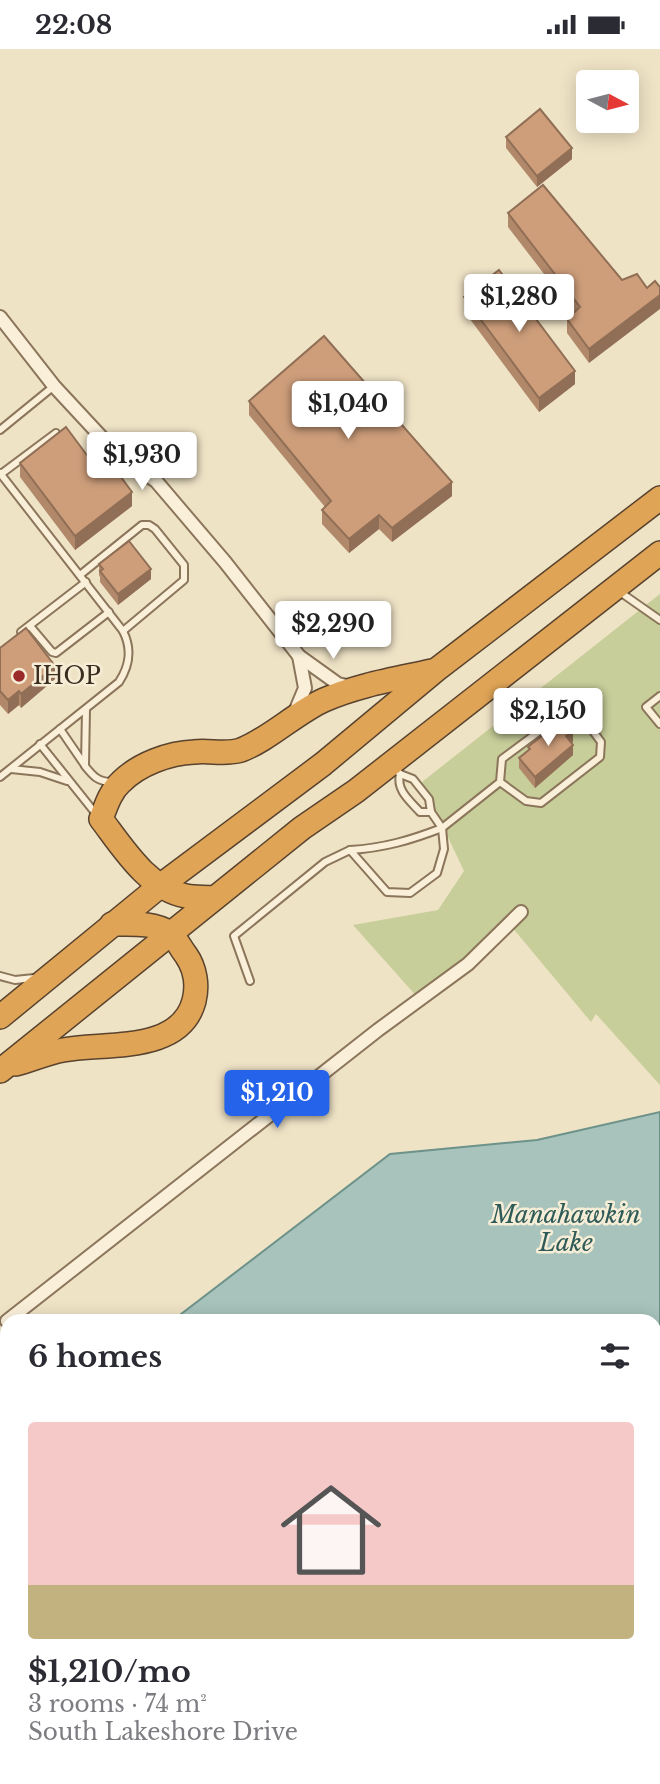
<!DOCTYPE html>
<html lang="en">
<head>
<meta charset="utf-8">
<style>
	:root { --surface:#fff; --page:#f7f7f7; --text:#2b2b33; --muted:#7c7c81; --line:#e1e1e2; --accent:#2563eb }
	body { margin:0; font-family:"Libre Baskerville",serif; background:var(--page); color:var(--text); height:100vh; display:flex; flex-direction:column; font-size:26px; white-space:nowrap }
	* { box-sizing:border-box; margin:0 }
	p { font-size:23px; color:var(--muted) }
	.icon { flex:none; width:38px; height:38px; fill:none; stroke:currentColor; stroke-width:2; stroke-linecap:round; stroke-linejoin:round }
	.map { position:relative; flex:1; overflow:hidden }
	.details { position:absolute; left:0px; top:1265px; width:662px; height:471px; display:flex; flex-direction:column; background:var(--surface); border-radius:21px 21px 0 0; box-shadow:0 4px 18px #0003 }
	.details>* { flex:none }
	.needle { width:46px; rotate:97deg }
	.tools { position:absolute; left:576px; top:21px; display:grid; gap:14px }
	.tools a { display:grid; place-items:center; width:63px; height:63px; border-radius:7px; background:var(--surface); box-shadow:0 4px 18px #0003; font-size:35px }
	.price { position:absolute; translate:-50% -60px; padding:0 16px; border-radius:7px; background:#fff; color:#222; font-size:23px; line-height:46px; filter:drop-shadow(0 2px 4px #0008) }
	.price::after { content:''; position:absolute; left:50%; top:42px; width:21px; height:16px; margin-left:-10px; background:inherit; clip-path:polygon(0 0,100% 0,50% 100%) }
	.price.selected { background:var(--accent); color:#fff }
	ul { padding:0; list-style:none }
	li { display:grid; align-content:center; gap:14px; height:371px; padding:0 28px }
	li+li { border-top:2px solid var(--line) }
	li span { display:grid; place-items:center; height:217px; border-radius:7px; color:#555 }
	li>.icon { margin-inline-start:auto }
	span .icon { width:126px; height:126px; fill:#fffc; stroke-width:1 }
	li b { font-size:30px }
	h2 { display:flex; justify-content:space-between; align-items:center; height:84px; padding:0 28px; font-size:30px }
	.status { display:flex; justify-content:space-between; align-items:center; height:49px; padding:0 35px; background:var(--surface); direction:ltr }
	.status svg { height:19px; fill:currentColor }
	.map>svg:first-child { display:block }
	.green { fill:#c7ce99 }
	.water { fill:#a7c3bb; stroke:#6d9289; stroke-width:2 }
	.lines { fill:none; stroke-linecap:round; stroke-linejoin:round }
	.lane-casing { stroke:#8b755b; stroke-width:10 }
	.street-casing { stroke:#8b755b; stroke-width:16 }
	.highway-casing { stroke:#59432f; stroke-width:26 }
	.lane { stroke:#faf0da; stroke-width:6 }
	.street { stroke:#faf0da; stroke-width:12 }
	.highway { stroke:#dfa456; stroke-width:23 }
	.wall { fill:#b1886a }
	.shaded-wall { fill:#906f56 }
	.building { fill:#ce9e7b; stroke:#906f56; stroke-width:2 }
	.poi-dot { fill:#9b2a2a; stroke:#f6edd6; stroke-width:2.5 }
	.labels { text-anchor:middle; dominant-baseline:central; stroke-width:5; stroke-linejoin:round; paint-order:stroke }
	.poi-label { font-size:23px; fill:#3b2d1f; stroke:#f6edd6; text-anchor:start }
	.water-label { font-size:24px; font-style:italic; fill:#2e5b58; stroke:#f6edd6 }
</style>
</head>
<body>
<div class="status"><b>22:08</b><svg viewBox="0 0 49 12"><path d="M0 12V9h3v3zM5 12V6h3v6zM10 12V3h3v9zM15 12V0h3v12zM26 1h20v11H26zM47 4h2v5h-2z"/></svg></div>
<div class="map">
<svg width="660" height="1735" viewBox="0 0 660 1735">
	<rect width="100%" height="100%" fill="#efe3c6"/>
	<!-- green -->
	<path class="green" d="M 660,545 L 660,1036 L 596,965 L 591,973 L 511,877 L 419,950 L 353,876 L 438,861 L 464,822 L 422,733 Z"/>
	<!-- water -->
	<g class="water">
		<path d="M 660,1063 L 660,1646 L 655,1650 L 654,1272 L 172,1272 L 390,1105 L 537,1091 Z"/>
		<path d="M 7,1405 L 7,1729 L 517,1729 L 500,1735 L 0,1735 L 0,1413 Z"/>
	</g>
	<g class="lines">
		<!-- lane casing -->
		<g class="lane-casing">
			<g id="lane">
				<path d="M 0,381 L 54,337"/>
				<path d="M 0,424 L 123,582 C 132,600 130,616 119,633 L 0,728"/>
				<path d="M 1,425 L 56,384"/>
				<path d="M 80,526 L 142,476 L 149,476 L 155,480 L 184,516 L 184,531 L 123,582"/>
				<path d="M 620,543 L 660,571"/>
				<path d="M 30,577 L 52,603 L 56,604 L 109,563"/>
				<path d="M 21,583 L 86,533"/>
				<path d="M 660,647 L 646,658 L 660,675"/>
				<path d="M 86,660 L 85,717 C 93,727 98,733 112,733"/>
				<path d="M 60,680 L 84,715"/>
				<path d="M 40,695 L 96,765"/>
				<path d="M 395,719 L 400,725 L 413,730 L 429,750 L 431,763 L 442,779 L 500,733 L 502,710 L 568,661 L 581,666 L 601,693 L 600,708 L 541,754 L 526,752 L 500,733"/>
				<path d="M 11,720 L 40,723 L 67,732"/>
				<path d="M 400,725 C 396,741 409,751 420,763 L 431,763"/>
				<path d="M 442,779 L 444,800 L 437,824 L 410,844 L 387,843 L 350,801 C 384,799 411,791 442,779 Z"/>
				<path d="M 0,927 L 15,931 L 34,929"/>
				<path d="M 250,932 L 234,887 L 325,813 L 350,801"/>
			</g>
		</g>
		<!-- street casing -->
		<g class="street-casing">
			<g id="street">
				<path d="M 0,268 L 54,337 L 119,407 L 156,432 L 225,513 L 299,607 L 338,635 L 351,638"/>
				<path d="M 295,663 L 305,639 L 299,607"/>
				<path d="M 7,1272 L 378,981 L 468,915 L 521,863"/>
			</g>
		</g>
		<!-- highway casing -->
		<g class="highway-casing">
			<g id="highway">
				<path d="M 214,849 C 205,848 195,849 186,847 C 148,840 123,799 101,770 C 106,757 110,743 121,733 C 139,715 169,704 194,703 C 209,701 226,706 241,701 C 268,691 297,663 324,651 C 358,636 396,630 432,622"/>
				<path d="M 0,968 L 160,837 L 323,715 L 436,621 L 660,449"/>
				<path d="M 16,1015 C 31,1011 47,1004 63,1001 C 105,993 180,1005 194,952 C 198,936 195,919 186,906 C 181,900 176,889 170,884 C 154,873 131,875 112,875"/>
				<path d="M 0,1022 L 302,779 L 356,742 L 660,504"/>
			</g>
		</g>
		<!-- lane -->
		<use href="#lane" class="lane"/>
		<!-- street -->
		<use href="#street" class="street"/>
		<!-- highway -->
		<use href="#highway" class="highway"/>
	</g>
	<!-- wall -->
	<g class="wall">
		<path d="M 506,88 L 572,110 L 537,138 L 506,99 Z"/>
		<path d="M 508,164 L 622,231 L 589,314 L 567,284 L 567,270 L 574,264 L 508,178 Z"/>
		<path d="M 464,248 L 575,335 L 539,363 L 464,262 Z"/>
		<path d="M 249,352 L 452,447 L 392,493 L 379,480 L 349,504 L 322,475 L 322,461 L 325,458 L 249,366 Z"/>
		<path d="M 20,414 L 101,425 L 132,457 L 75,501 L 20,428 Z"/>
		<path d="M 99,515 L 151,530 L 118,556 L 100,533 L 100,528 L 99,526 Z"/>
		<path d="M 0,599 L 55,630 L 21,659 L 19,656 L 8,665 L 0,656 Z"/>
		<path d="M 573,693 L 571,694 L 573,706 L 535,739 L 519,719 L 519,709 L 528,702 L 528,698 Z"/>
	</g>
	<!-- shaded-wall -->
	<g class="shaded-wall">
		<path d="M 572,99 L 572,110 L 537,138 L 537,127 Z"/>
		<path d="M 660,246 L 660,260 L 589,314 L 589,300 Z"/>
		<path d="M 575,322 L 575,335 L 539,363 L 539,349 Z"/>
		<path d="M 452,433 L 452,447 L 392,493 L 392,479 Z"/>
		<path d="M 132,443 L 132,457 L 75,501 L 75,487 Z"/>
		<path d="M 379,466 L 379,480 L 349,504 L 349,490 Z"/>
		<path d="M 151,520 L 151,530 L 118,556 L 118,545 Z"/>
		<path d="M 55,617 L 55,630 L 21,659 L 21,645 Z"/>
		<path d="M 19,642 L 19,656 L 8,665 L 8,651 Z"/>
		<path d="M 573,682 L 573,693 L 566,698 L 566,687 Z"/>
		<path d="M 573,696 L 573,706 L 535,739 L 535,728 Z"/>
	</g>
	<!-- building -->
	<g class="building">
		<path d="M 540,60 L 572,99 L 537,127 L 506,88 Z"/>
		<path d="M 543,136 L 622,231 L 637,225 L 647,239 L 655,232 L 660,238 L 660,246 L 589,300 L 567,270 L 580,258 L 508,164 Z"/>
		<path d="M 499,221 L 575,322 L 539,349 L 464,248 Z"/>
		<path d="M 324,287 L 452,433 L 392,479 L 379,466 L 349,490 L 322,461 L 331,452 L 249,352 Z"/>
		<path d="M 66,378 L 101,425 L 112,416 L 132,443 L 75,487 L 20,414 Z"/>
		<path d="M 129,492 L 151,520 L 118,545 L 100,522 L 103,520 L 99,515 Z"/>
		<path d="M 26,579 L 55,617 L 21,645 L 19,642 L 8,651 L 0,642 L 0,599 Z"/>
		<path d="M 563,670 L 573,682 L 566,687 L 573,696 L 535,728 L 519,709 L 530,700 L 528,698 Z"/>
		<path d="M 660,1705 L 660,1735 L 648,1735 L 646,1729 L 654,1729 L 654,1706 Z"/>
		<path d="M 601,1729 L 628,1729 L 632,1735 L 592,1735 Z"/>
	</g>
	<!-- markers -->
	<circle class="poi-dot" cx="19" cy="627" r="7"/>
	<g class="labels">
		<!-- poi labels -->
		<g class="poi-label">
			<text x="33" y="627">IHOP</text>
		</g>
		<!-- water labels -->
		<g class="water-label">
			<text x="566" y="1165">Manahawkin<tspan x="566" dy="28">Lake</tspan></text>
		</g>
	</g>
</svg>
<div class="tools">
<a><svg class="needle" viewBox="-14 -14 28 28"><path d="M0-13l5 13h-10z" fill="#e53935"/><path d="M0 13l5-13h-10z" fill="#7c7c81"/></svg></a>
</div>
<b class="price" style="left:519px;top:285px">$1,280</b>
<b class="price" style="left:348px;top:392px">$1,040</b>
<b class="price" style="left:142px;top:443px">$1,930</b>
<b class="price" style="left:333px;top:612px">$2,290</b>
<b class="price" style="left:548px;top:699px">$2,150</b>
<b class="price selected" style="left:277px;top:1081px">$1,210</b>
<section class="details">
<h2>6 homes<svg class="icon" aria-label="filters" viewBox="0 0 24 24"><path d="M4 7h16M4 17h16"/><circle cx="9" cy="7" r="2"/><circle cx="15" cy="17" r="2"/></svg></h2>
<ul>
<li><span style="background:linear-gradient(#f6c9c9 75%,#c2b280 0)"><svg class="icon" aria-label="home" viewBox="0 0 24 24"><path d="M3 11l9-7 9 7M6 9v11h12V9"/></svg></span><div><b>$1,210/mo</b><p>3 rooms · 74 m²</p><p>South Lakeshore Drive</p></div></li>
</ul>
</section>
</div>
</body>
</html>
